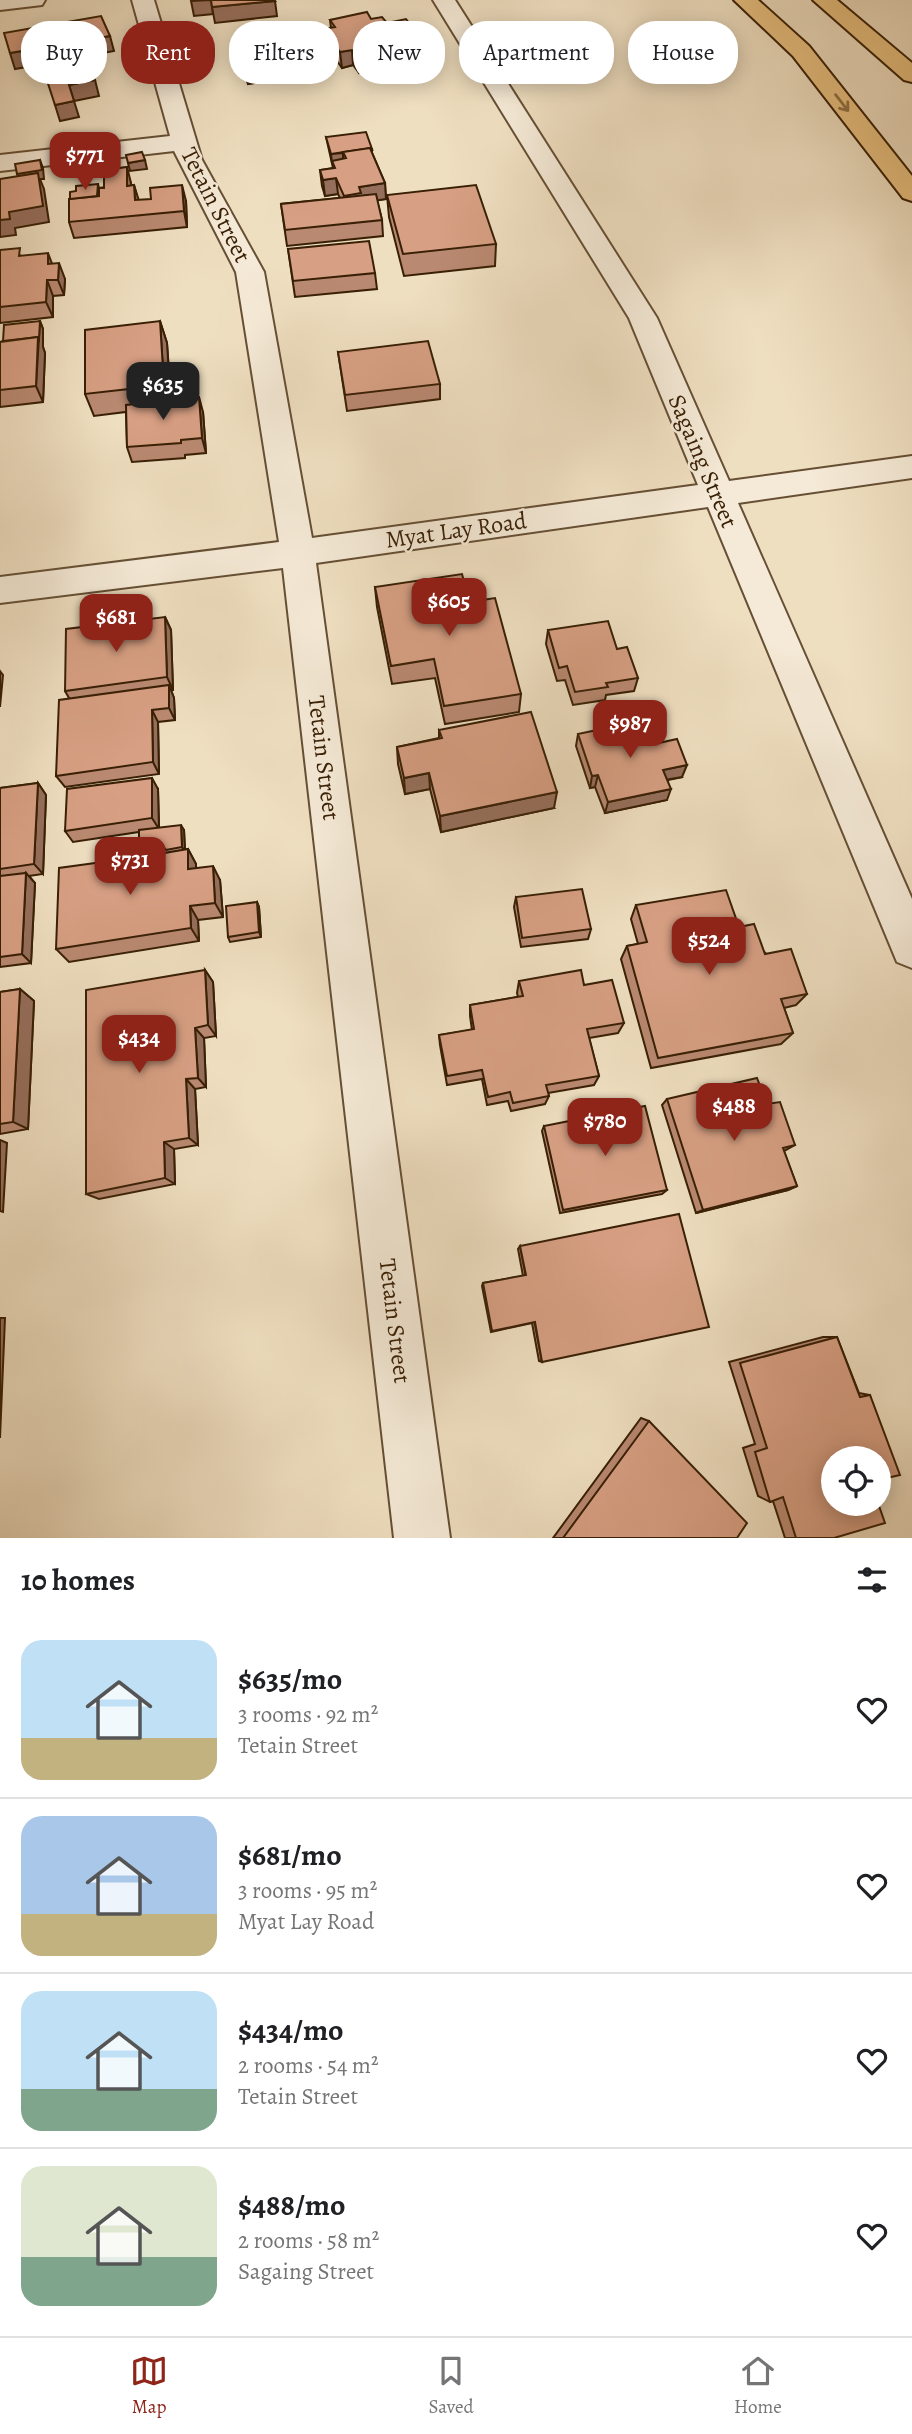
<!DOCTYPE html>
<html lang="en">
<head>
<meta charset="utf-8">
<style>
	:root { --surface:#fff; --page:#f2f2f2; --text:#202124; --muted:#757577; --line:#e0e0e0; --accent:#8f2418 }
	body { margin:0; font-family:Alegreya,serif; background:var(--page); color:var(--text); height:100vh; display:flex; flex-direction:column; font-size:26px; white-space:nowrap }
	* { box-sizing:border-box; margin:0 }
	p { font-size:23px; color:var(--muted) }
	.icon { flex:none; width:38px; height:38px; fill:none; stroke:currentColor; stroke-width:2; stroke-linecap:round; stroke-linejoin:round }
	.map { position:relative; height:1538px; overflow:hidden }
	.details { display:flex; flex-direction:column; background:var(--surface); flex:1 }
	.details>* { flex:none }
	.hud { position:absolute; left:21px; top:21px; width:872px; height:63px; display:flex; gap:14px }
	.tools { position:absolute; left:821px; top:1446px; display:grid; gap:14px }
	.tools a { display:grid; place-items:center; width:70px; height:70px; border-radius:50%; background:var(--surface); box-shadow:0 4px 18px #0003; font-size:35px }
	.price { position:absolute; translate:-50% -60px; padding:0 16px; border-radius:14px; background:var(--accent); color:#fff; font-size:23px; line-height:46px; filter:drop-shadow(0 2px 4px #0008) }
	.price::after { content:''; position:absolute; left:50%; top:42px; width:21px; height:16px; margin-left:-10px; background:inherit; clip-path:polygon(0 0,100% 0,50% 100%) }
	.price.selected { background:#222; color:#fff }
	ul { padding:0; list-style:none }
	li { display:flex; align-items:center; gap:21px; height:175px; padding:0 21px }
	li+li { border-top:2px solid var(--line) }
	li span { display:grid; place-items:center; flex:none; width:196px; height:140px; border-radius:21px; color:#555 }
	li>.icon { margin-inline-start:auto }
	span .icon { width:84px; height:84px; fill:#fffc; stroke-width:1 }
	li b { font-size:30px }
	h2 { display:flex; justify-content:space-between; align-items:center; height:84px; padding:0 21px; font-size:30px }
	.pill { padding:0 24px; border-radius:28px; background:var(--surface); box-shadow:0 4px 18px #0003; font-size:24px; line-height:63px }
	.pill.selected { background:var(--accent); color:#fff }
	.dock { display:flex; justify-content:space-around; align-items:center; height:98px; border-top:2px solid var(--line); background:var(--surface); font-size:19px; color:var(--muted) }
	.dock a { display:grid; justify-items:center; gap:4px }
	.dock .selected { color:var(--accent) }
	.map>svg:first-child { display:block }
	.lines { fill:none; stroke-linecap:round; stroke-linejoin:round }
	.minor-casing { stroke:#664f34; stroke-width:4 }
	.major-casing { stroke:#381f05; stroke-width:4 }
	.minor { fill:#f5ead7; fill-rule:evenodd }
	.major { fill:#e8c080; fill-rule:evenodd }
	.wall { fill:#b98971; stroke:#381f05; stroke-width:2 }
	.shaded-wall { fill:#966f5c; stroke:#381f05; stroke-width:2 }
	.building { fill:#d79f83; stroke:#381f05; stroke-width:2 }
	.oneway { stroke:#907042 }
	.labels { text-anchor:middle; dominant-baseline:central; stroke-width:5; stroke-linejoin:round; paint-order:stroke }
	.street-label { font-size:24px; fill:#381f05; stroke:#f5ead7 }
</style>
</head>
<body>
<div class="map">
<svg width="912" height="1538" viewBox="0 0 912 1538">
	<rect width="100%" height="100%" fill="#efdfc1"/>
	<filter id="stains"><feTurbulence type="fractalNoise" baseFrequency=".00286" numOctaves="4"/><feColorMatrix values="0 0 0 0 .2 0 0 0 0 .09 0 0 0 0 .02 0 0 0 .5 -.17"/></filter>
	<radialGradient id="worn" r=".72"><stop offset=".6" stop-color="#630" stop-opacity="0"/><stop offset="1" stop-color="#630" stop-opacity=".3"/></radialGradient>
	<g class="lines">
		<!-- minor casing -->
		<g class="minor-casing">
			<g id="minor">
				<path d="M 0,0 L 45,0 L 42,5 L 0,10 Z"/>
				<path d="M 132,0 L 154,0 L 202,160 L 264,272 L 312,538 L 698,485 L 629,318 L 433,0 L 455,0 L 657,318 L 729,481 L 912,456 L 912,478 L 738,503 L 912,899 L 912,968 L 897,962 L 708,507 L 316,563 L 450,1538 L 394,1538 L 283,568 L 0,603 L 0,577 L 279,542 L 236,272 L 174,151 L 0,171 L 0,155 L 170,136 Z"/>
			</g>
		</g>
		<!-- major casing -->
		<g class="major-casing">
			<g id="major">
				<path d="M 734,0 L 758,0 L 809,46 L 912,176 L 912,201 L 903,198 L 793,56 Z"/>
				<path d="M 813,0 L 837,0 L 912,63 L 912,82 L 904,80 Z"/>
			</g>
		</g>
		<!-- minor -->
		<use href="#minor" class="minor"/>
		<!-- major -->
		<use href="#major" class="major"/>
	</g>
	<!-- wall -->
	<g class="wall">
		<path d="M 371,19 L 413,28 L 413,44 L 399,47 L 400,55 L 395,56 L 395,65 L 359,73 L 353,65 L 342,68 L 326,45 L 324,29 L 331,28 L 330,20 Z"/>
		<path d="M 263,32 L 288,32 L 298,39 L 313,59 L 315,74 L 248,84 L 243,70 L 241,54 L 257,52 L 257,45 L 266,44 Z"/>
		<path d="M 326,137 L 372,149 L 372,153 L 385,183 L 386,199 L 377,200 L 382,220 L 383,236 L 287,246 L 281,204 L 340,198 L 338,194 L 325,196 L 322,186 L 320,170 L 333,168 Z"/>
		<path d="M 131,183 L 131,185 L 134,185 L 138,200 L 186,201 L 187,227 L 74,238 L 69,222 L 76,191 L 98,184 L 99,188 Z"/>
		<path d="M 387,195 L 496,244 L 495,266 L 404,276 L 389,217 Z"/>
		<path d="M 288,249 L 375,273 L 377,289 L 295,297 Z"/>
		<path d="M 0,250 L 52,264 L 65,279 L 64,295 L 53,296 L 53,317 L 0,323 Z"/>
		<path d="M 40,321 L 43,329 L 43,347 L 45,353 L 43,402 L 0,407 L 0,342 L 3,341 Z"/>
		<path d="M 160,321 L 167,343 L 171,400 L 203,412 L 206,453 L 185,455 L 185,458 L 132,462 L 127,447 L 126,412 L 94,416 L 85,394 Z"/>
		<path d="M 338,352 L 440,384 L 440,399 L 347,411 Z"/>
		<path d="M 375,587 L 469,602 L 521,694 L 519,712 L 445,724 L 435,678 L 392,684 L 377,607 Z"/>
		<path d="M 165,617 L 171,630 L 173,690 L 171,690 L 174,698 L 175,720 L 158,722 L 159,774 L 65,787 L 56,776 L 69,698 L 65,691 Z"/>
		<path d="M 548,630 L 617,649 L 638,678 L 634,691 L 606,695 L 605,700 L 573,705 L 565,680 L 557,681 L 546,644 Z"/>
		<path d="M 439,730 L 554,808 L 441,832 L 430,789 L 405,794 L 398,764 L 397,747 L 439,738 Z"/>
		<path d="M 578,734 L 654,744 L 682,777 L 668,780 L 667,800 L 605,813 L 595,787 L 590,788 L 576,746 Z"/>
		<path d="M 38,783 L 46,795 L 43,874 L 29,876 L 35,883 L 31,963 L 0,967 L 0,788 Z"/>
		<path d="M 158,789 L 159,828 L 184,830 L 185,850 L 188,849 L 196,864 L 196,868 L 220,880 L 223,917 L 198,920 L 199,941 L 69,962 L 56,949 L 125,859 L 139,850 L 139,832 L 73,842 L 65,831 Z"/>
		<path d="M 516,897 L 591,929 L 588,939 L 521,947 L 514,907 Z"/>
		<path d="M 257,902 L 259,907 L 261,937 L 230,942 L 228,937 Z"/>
		<path d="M 636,905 L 739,927 L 807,994 L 796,1005 L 784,1008 L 793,1033 L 781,1044 L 651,1068 L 621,959 L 627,946 L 638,944 L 631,919 Z"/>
		<path d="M 205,970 L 213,982 L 216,1036 L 204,1038 L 206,1087 L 195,1089 L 198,1145 L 174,1149 L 175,1184 L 99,1199 L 86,1194 Z"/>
		<path d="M 519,981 L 584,985 L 624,1023 L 618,1033 L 589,1038 L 599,1076 L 594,1085 L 548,1093 L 549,1096 L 545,1104 L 511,1111 L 508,1101 L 487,1105 L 482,1079 L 447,1085 L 440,1045 L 439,1035 L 472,1030 L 470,1016 L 470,1005 L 518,997 L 517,993 Z"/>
		<path d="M 20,989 L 34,1001 L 28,1129 L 0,1134 L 0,992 Z"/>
		<path d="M 667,1099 L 767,1104 L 795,1145 L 784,1151 L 797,1186 L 788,1190 L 696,1213 L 662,1105 Z"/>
		<path d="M 544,1126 L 667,1190 L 662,1194 L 560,1213 L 542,1131 Z"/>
		<path d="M 520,1246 L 542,1362 L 539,1361 L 532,1323 L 491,1332 L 482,1286 L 483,1283 L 523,1276 L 518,1249 Z"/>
		<path d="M 823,1337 L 837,1337 L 859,1393 L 870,1395 L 878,1458 L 834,1538 L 785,1538 L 773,1501 L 770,1502 L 758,1496 L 743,1448 L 755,1444 L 729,1362 Z"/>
		<path d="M 641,1418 L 649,1421 L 737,1538 L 553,1538 Z"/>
	</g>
	<!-- shaded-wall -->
	<g class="shaded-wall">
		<path d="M 211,0 L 213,14 L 194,16 L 191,1 Z"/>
		<path d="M 275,1 L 277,16 L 215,23 L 212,7 Z"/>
		<path d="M 413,28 L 413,44 L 399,47 L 400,55 L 395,56 L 395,65 L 359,73 L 357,57 L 394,32 Z"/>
		<path d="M 110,36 L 114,51 L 15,69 L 10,53 Z"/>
		<path d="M 352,50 L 353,65 L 342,68 L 340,52 Z"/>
		<path d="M 313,59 L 315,74 L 248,84 L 246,68 Z"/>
		<path d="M 95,80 L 99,96 L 74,101 L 69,85 Z"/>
		<path d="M 74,101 L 79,117 L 60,121 L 55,105 Z"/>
		<path d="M 343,153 L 343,161 L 332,163 L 331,154 Z"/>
		<path d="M 40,160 L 43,168 L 44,179 L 40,179 L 44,189 L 49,222 L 15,228 L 16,235 L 0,237 L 0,220 L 9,212 L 20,182 L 17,174 Z"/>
		<path d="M 145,160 L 147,169 L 130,171 L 128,163 Z"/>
		<path d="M 127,167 L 131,183 L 132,202 L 127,186 Z"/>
		<path d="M 336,178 L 338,194 L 325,196 L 323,180 Z"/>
		<path d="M 385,183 L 386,199 L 362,203 L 345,212 L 344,196 L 359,187 Z"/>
		<path d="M 134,185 L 139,201 L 139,216 L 135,200 Z"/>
		<path d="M 182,185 L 186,201 L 187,227 L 184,211 Z"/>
		<path d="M 48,253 L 54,269 L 48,264 Z"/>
		<path d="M 59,263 L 65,279 L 64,295 L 58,280 Z"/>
		<path d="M 47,280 L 53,296 L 53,317 L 46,302 Z"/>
		<path d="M 40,321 L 43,329 L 43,347 L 45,353 L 43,402 L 36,386 Z"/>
		<path d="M 160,321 L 167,343 L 171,406 L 164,385 Z"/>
		<path d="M 199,397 L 203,412 L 206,453 L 202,438 Z"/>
		<path d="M 165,617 L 171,630 L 173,690 L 167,677 Z"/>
		<path d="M 0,671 L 3,675 L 0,707 Z"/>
		<path d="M 169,685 L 174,698 L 175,720 L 169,708 Z"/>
		<path d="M 152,710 L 158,722 L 159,774 L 153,762 Z"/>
		<path d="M 687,765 L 682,777 L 659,781 L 663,770 Z"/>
		<path d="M 429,773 L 430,789 L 405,794 L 404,778 Z"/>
		<path d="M 598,775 L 595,787 L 590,788 L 592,776 Z"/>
		<path d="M 152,778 L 158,789 L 159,829 L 152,818 Z"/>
		<path d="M 38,783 L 46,795 L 43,874 L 34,864 Z"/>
		<path d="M 671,789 L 667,800 L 605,813 L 608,802 Z"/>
		<path d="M 557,792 L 554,808 L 441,832 L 440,816 Z"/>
		<path d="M 181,825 L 184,830 L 185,853 L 182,847 Z"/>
		<path d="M 188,849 L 196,864 L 196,884 L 188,869 Z"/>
		<path d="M 213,866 L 220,880 L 223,917 L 215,903 Z"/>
		<path d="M 26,873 L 35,883 L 31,963 L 22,954 Z"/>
		<path d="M 257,902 L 259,907 L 261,937 L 259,932 Z"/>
		<path d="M 190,906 L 198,920 L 199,941 L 191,928 Z"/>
		<path d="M 205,970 L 213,982 L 216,1036 L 208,1025 Z"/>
		<path d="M 20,989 L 34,1001 L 28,1129 L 13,1122 Z"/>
		<path d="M 195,1028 L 204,1038 L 206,1087 L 198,1078 Z"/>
		<path d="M 186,1079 L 195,1089 L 198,1145 L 189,1138 Z"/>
		<path d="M 0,1140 L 7,1143 L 3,1212 L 0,1211 Z"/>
		<path d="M 164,1142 L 174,1149 L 175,1184 L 165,1178 Z"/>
		<path d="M 797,1186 L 788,1190 L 696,1213 L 703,1210 Z"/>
		<path d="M 0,1318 L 5,1318 L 0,1438 Z"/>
	</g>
	<!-- building -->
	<g class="building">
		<path d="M 211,0 L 274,0 L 275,1 L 212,7 Z"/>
		<path d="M 367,12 L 371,19 L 382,17 L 387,23 L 406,19 L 413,28 L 394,32 L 399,39 L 389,41 L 395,49 L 357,57 L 352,50 L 340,52 L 324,29 L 335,27 L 330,20 Z"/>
		<path d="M 101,16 L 110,36 L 10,53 L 4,33 Z"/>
		<path d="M 286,28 L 288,32 L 265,35 L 263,32 Z"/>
		<path d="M 294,31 L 298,39 L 304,39 L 313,59 L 246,68 L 241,54 L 259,52 L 257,45 L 268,44 L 265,35 Z"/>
		<path d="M 85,54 L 95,80 L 69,85 L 74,101 L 55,105 L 42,65 L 51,64 L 50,61 Z"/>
		<path d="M 366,132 L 372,149 L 370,148 L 331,154 L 326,137 Z"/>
		<path d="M 370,148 L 385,183 L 359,187 L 361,193 L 344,196 L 336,178 L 323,180 L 320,170 L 335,168 L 332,161 L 346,158 L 343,152 Z"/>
		<path d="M 142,152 L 145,160 L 128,163 L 126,155 Z"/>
		<path d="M 40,160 L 42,170 L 17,174 L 15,164 Z"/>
		<path d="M 127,167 L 127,186 L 134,185 L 135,200 L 151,199 L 150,188 L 182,185 L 184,211 L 69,222 L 69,199 L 99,196 L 99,188 L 104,188 L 104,170 Z"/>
		<path d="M 38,173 L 43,206 L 9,212 L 10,219 L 0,220 L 0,179 Z"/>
		<path d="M 98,184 L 97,196 L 70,199 L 70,192 L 76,191 L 76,186 Z"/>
		<path d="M 476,185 L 496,244 L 403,254 L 387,195 Z"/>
		<path d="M 376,194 L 382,220 L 285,230 L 281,204 Z"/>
		<path d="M 369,241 L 375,273 L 293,281 L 288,249 Z"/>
		<path d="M 20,248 L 19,256 L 48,253 L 48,264 L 59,263 L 58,280 L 47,280 L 46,302 L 0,307 L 0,250 Z"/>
		<path d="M 40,321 L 39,339 L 38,337 L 3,341 L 4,325 Z"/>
		<path d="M 160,321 L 164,385 L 85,394 L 85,330 Z"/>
		<path d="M 38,337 L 36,386 L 0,390 L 0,342 Z"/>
		<path d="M 428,341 L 440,384 L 345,395 L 338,352 Z"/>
		<path d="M 199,397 L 202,438 L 181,440 L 181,443 L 127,447 L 126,405 Z"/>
		<path d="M 462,574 L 469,602 L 495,598 L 521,694 L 444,706 L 434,659 L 391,666 L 375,587 Z"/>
		<path d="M 165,617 L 167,677 L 65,691 L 66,629 Z"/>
		<path d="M 608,621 L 617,649 L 627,647 L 638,678 L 606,683 L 608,687 L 575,692 L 567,666 L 559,668 L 548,630 Z"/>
		<path d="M 169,685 L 169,708 L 152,710 L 153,762 L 56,776 L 59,700 Z"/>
		<path d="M 531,712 L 557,792 L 440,816 L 429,773 L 404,778 L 397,747 L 442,738 L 439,730 Z"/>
		<path d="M 645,720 L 654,744 L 677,739 L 687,765 L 663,770 L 671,789 L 608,802 L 598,775 L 592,776 L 578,734 Z"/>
		<path d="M 152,778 L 152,818 L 65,831 L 67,789 Z"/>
		<path d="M 38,783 L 34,864 L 0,869 L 0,788 Z"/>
		<path d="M 181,825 L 182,847 L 166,850 L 163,846 L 139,850 L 139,830 Z"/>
		<path d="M 163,846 L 164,853 L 188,849 L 188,869 L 213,866 L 215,903 L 190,906 L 191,928 L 56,949 L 59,868 L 125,859 L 125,852 Z"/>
		<path d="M 26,873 L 22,954 L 0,957 L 0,876 Z"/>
		<path d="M 582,889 L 591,929 L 522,938 L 516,897 Z"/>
		<path d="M 726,890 L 739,927 L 754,924 L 765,954 L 791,949 L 807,994 L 781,999 L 793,1033 L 658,1058 L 627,946 L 647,942 L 636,905 Z"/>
		<path d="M 257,902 L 259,932 L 228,937 L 226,906 Z"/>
		<path d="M 205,970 L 208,1025 L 195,1028 L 198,1078 L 186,1079 L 189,1138 L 164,1142 L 165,1178 L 86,1194 L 86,990 Z"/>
		<path d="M 581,970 L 584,985 L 612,980 L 624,1023 L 587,1029 L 599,1076 L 546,1085 L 549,1096 L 513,1103 L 510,1092 L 488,1097 L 482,1070 L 447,1076 L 439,1035 L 474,1029 L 470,1005 L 523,996 L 519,981 Z"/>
		<path d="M 20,989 L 13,1122 L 0,1124 L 0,992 Z"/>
		<path d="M 757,1078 L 767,1104 L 780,1102 L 795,1145 L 783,1148 L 797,1186 L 703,1210 L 667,1099 Z"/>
		<path d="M 645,1106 L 667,1190 L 563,1210 L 544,1126 Z"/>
		<path d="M 679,1214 L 709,1327 L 542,1362 L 535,1322 L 492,1331 L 483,1283 L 526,1275 L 520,1246 Z"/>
		<path d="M 837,1337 L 860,1397 L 870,1395 L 900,1475 L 878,1480 L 878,1458 L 833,1458 L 833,1503 L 878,1503 L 885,1523 L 834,1538 L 796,1538 L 783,1497 L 770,1502 L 755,1452 L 767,1448 L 740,1363 Z"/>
		<path d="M 649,1421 L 747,1523 L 737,1538 L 563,1538 Z"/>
	</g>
	<!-- one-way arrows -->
	<defs><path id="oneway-shaft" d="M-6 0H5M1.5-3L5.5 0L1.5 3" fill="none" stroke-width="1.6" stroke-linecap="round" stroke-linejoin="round" transform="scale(1.75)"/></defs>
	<use class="oneway" href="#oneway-shaft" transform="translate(842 103) rotate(52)"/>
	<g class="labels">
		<!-- street labels -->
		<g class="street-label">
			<text transform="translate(216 205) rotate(63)">Tetain Street</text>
			<text transform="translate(703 461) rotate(67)">Sagaing Street</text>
			<text transform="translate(456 530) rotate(-8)">Myat Lay Road</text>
			<text transform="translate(324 758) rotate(83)">Tetain Street</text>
			<text transform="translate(395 1321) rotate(83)">Tetain Street</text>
		</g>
	</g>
	<rect width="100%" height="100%" filter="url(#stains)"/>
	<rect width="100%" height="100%" fill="url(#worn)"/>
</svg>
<div class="tools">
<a><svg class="icon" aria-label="locate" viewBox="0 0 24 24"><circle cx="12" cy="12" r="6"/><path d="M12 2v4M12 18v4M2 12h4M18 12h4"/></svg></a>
</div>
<b class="price" style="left:85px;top:192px">$771</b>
<b class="price selected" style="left:163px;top:422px">$635</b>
<b class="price" style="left:449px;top:638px">$605</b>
<b class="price" style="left:116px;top:654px">$681</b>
<b class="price" style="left:630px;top:760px">$987</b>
<b class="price" style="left:130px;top:897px">$731</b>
<b class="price" style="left:709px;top:977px">$524</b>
<b class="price" style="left:139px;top:1075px">$434</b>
<b class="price" style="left:734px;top:1143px">$488</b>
<b class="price" style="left:605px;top:1158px">$780</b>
<div class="hud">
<a class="pill">Buy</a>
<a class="pill selected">Rent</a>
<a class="pill">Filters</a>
<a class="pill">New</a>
<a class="pill">Apartment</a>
<a class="pill">House</a>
</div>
</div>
<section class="details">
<h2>10 homes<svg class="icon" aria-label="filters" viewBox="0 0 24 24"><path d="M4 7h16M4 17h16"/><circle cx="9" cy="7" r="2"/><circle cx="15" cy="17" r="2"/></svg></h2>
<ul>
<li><span style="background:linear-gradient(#bfe0f5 70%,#c2b280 0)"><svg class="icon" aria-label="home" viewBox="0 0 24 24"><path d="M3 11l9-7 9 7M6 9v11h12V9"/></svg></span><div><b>$635/mo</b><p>3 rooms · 92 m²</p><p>Tetain Street</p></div><svg class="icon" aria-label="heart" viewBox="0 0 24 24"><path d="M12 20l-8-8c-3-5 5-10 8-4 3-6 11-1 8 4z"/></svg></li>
<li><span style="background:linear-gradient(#a9c7e8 70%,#c2b280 0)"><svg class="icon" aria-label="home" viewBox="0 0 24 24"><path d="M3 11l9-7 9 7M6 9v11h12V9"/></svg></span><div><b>$681/mo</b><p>3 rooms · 95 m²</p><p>Myat Lay Road</p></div><svg class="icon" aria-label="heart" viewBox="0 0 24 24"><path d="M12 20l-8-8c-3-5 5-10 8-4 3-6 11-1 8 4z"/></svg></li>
<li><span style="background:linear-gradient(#bfe0f5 70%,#7fa58c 0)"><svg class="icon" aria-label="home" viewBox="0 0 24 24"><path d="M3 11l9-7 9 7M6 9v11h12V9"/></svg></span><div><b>$434/mo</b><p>2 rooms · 54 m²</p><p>Tetain Street</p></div><svg class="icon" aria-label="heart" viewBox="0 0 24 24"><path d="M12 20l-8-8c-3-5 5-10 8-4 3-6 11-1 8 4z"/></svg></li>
<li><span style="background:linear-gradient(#dfe7d0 65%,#7fa58c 0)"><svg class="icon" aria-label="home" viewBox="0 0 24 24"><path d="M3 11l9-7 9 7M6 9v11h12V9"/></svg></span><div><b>$488/mo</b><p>2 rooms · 58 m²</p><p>Sagaing Street</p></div><svg class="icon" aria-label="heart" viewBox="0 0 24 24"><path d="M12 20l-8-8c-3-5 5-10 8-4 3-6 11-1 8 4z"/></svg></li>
</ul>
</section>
<nav class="dock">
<a class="selected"><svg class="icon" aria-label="map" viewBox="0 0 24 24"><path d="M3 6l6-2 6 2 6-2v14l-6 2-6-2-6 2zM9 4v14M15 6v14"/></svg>Map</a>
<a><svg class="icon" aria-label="saved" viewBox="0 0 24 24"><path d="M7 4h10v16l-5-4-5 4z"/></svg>Saved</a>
<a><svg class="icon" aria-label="home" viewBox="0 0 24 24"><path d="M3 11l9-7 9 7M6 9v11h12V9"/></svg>Home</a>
</nav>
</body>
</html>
